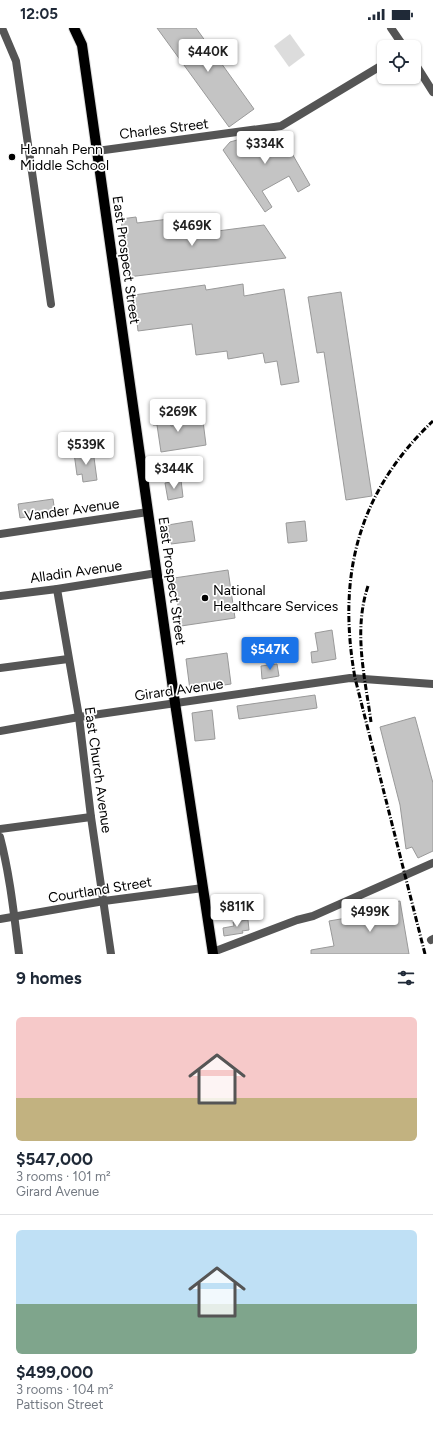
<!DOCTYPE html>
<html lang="en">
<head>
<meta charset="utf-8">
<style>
	:root { --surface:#fff; --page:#f2f2f3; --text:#1f2937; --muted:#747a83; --line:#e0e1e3; --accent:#1a73e8 }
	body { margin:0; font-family:Figtree,sans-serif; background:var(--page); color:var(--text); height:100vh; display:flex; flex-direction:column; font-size:15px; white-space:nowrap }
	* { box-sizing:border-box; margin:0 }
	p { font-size:13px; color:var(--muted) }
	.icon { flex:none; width:22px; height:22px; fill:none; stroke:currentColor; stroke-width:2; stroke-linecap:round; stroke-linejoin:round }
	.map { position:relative; height:926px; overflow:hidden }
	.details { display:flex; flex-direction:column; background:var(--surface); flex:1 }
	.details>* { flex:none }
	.controls { position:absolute; left:377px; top:12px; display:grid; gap:8px }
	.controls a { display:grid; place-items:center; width:44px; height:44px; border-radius:6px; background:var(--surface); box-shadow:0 1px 3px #0004; font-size:20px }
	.price { position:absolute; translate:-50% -34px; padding:0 9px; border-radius:4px; background:#fff; color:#222; font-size:13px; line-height:26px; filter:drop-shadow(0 1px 2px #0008) }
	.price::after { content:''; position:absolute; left:50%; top:24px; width:12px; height:9px; margin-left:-6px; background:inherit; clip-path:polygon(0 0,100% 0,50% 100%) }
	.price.selected { background:var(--accent); color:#fff }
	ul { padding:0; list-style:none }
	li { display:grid; align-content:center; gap:8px; height:212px; padding:0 16px }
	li+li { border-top:1px solid var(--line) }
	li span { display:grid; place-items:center; height:124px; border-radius:6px; color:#555 }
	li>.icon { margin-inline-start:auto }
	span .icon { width:72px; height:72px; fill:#fffc; stroke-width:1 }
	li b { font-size:17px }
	h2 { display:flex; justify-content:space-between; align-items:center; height:48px; padding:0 16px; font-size:17px }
	.status { display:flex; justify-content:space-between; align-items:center; height:28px; padding:0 20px; background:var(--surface); direction:ltr }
	.status svg { height:11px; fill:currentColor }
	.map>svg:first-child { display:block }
	.green { fill:#dcdcdc }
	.building { fill:#c4c4c4; stroke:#999 }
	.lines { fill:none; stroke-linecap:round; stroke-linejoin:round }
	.primary-casing { stroke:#dbdbdb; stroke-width:12 }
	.street { stroke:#555; stroke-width:8 }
	.primary { stroke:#000; stroke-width:10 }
	.rail { stroke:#000; stroke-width:3; stroke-dasharray:6 2 1 2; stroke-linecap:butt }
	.poi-dot { fill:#000; stroke:#fff; stroke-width:1.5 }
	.labels { text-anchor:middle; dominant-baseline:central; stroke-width:3.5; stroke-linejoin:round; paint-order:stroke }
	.street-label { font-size:14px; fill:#000; stroke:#fff }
	.poi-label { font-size:14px; fill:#000; stroke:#fff; text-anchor:start }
</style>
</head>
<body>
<div class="status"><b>12:05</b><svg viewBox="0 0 49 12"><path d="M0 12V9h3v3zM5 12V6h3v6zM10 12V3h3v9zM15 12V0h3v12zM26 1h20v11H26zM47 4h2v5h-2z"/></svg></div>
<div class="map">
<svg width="433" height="926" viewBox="0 0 433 926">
	<rect width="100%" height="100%" fill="#fff"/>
	<!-- green -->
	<path class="green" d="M 290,6 L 305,27 L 289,39 L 274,18 Z"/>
	<!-- building -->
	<g class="building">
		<path d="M 157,0 L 196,0 L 254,81 L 229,99 Z"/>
		<path d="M 282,108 L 310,157 L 298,164 L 289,148 L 262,163 L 272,179 L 265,184 L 223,122 L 230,114 L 237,112 Z"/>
		<path d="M 136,189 L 137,195 L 177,190 L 179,208 L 264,197 L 286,230 L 128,249 L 121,191 Z"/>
		<path d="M 243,256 L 244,268 L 284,261 L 299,354 L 281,357 L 277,333 L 265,335 L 263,325 L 228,331 L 227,323 L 196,327 L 192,296 L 138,303 L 134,267 L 205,257 L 206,262 Z"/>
		<path d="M 341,264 L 372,468 L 346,472 L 324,324 L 317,325 L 308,269 Z"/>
		<path d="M 168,381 L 171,398 L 203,393 L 206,417 L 161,424 L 157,397 L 153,397 L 151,383 Z"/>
		<path d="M 93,422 L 97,452 L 83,454 L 82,446 L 77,447 L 74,425 Z"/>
		<path d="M 181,452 L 183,469 L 168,472 L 165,455 Z"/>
		<path d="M 53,471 L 55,485 L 20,490 L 18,476 Z"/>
		<path d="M 192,493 L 195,513 L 171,516 L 168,497 Z"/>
		<path d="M 305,493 L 307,513 L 288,515 L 286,495 Z"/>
		<path d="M 228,542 L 235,590 L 181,598 L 174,550 Z"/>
		<path d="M 332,602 L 336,631 L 312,635 L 311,624 L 318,623 L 315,605 Z"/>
		<path d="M 227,625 L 231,656 L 190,662 L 186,631 Z"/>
		<path d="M 277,636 L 279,648 L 262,651 L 261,638 Z"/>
		<path d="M 315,667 L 317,680 L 239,691 L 237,678 Z"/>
		<path d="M 212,682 L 215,711 L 195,713 L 192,685 Z"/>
		<path d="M 415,689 L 433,755 L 433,823 L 418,830 L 412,819 L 406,821 L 400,777 L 380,699 Z"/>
		<path d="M 400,873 L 409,926 L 311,926 L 311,922 L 334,918 L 329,893 L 376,885 L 375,878 Z"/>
		<path d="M 248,892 L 249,902 L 242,903 L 243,905 L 224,908 L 223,900 L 234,898 L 233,894 Z"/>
	</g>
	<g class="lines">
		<!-- primary casing -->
		<g class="primary-casing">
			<path id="primary" d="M 74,0 L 82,17 L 175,675 L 213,926"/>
		</g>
		<!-- street -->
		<g class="street">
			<path d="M 2,0 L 16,33 L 51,276"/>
			<path d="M 391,0 L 404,19"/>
			<path d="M 414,34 L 433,64"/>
			<path d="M 97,123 L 281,98 L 384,36"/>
			<path d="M 0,506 L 148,484"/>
			<path d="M 57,561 L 79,689 L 91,789 L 111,926"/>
			<path d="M 0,568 L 57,561 L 157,545"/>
			<path d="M 0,640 L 68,631"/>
			<path d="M 0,703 L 79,689 L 350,650 L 433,656"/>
			<path d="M 0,801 L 91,789"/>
			<path d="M 0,809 C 10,847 14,887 19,926"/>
			<path d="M 0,891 L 104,873 L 203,860"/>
			<path d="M 431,912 L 433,911"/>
			<path d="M 213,924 L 297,892 L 313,888 L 433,835"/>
		</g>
		<!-- primary -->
		<use href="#primary" class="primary"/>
		<!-- rail -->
		<g class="rail">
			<path d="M 368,558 C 353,603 365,649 371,694"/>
			<path d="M 425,926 L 355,650 C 337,549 357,465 433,393"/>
		</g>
	</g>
	<!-- markers -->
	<g class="poi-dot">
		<circle cx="12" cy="129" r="4"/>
		<circle cx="205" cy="570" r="4"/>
	</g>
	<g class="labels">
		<!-- street labels -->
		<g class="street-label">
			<text transform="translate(164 101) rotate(-7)">Charles Street</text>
			<text transform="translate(126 232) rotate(82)">East Prospect Street</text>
			<text transform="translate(72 482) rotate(-8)">Vander Avenue</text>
			<text transform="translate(76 544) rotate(-8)">Alladin Avenue</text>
			<text transform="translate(172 553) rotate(82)">East Prospect Street</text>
			<text transform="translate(179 662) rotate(-8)">Girard Avenue</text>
			<text transform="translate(98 742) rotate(82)">East Church Avenue</text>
			<text transform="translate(100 862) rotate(-9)">Courtland Street</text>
		</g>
		<!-- poi labels -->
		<g class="poi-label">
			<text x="20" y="121">Hannah Penn<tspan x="20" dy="16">Middle School</tspan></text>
			<text x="213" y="562">National<tspan x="213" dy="16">Healthcare Services</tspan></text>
		</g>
	</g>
</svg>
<div class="controls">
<a><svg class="icon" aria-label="locate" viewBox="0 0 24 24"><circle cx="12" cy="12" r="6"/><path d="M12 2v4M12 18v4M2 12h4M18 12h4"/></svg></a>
</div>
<b class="price" style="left:208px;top:45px">$440K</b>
<b class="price" style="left:265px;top:137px">$334K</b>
<b class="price" style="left:192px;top:219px">$469K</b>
<b class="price" style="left:178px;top:405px">$269K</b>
<b class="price" style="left:86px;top:438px">$539K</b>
<b class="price" style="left:174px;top:462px">$344K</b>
<b class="price selected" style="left:270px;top:643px">$547K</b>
<b class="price" style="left:237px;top:900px">$811K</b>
<b class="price" style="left:370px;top:905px">$499K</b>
</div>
<section class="details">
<h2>9 homes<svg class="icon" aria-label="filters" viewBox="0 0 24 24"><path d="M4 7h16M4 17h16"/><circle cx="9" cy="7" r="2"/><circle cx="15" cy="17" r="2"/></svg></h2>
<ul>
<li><span style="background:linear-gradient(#f6c9c9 65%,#c2b280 0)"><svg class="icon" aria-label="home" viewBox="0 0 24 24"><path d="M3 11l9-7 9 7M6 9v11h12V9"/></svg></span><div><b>$547,000</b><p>3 rooms · 101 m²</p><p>Girard Avenue</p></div></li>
<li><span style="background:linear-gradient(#bfe0f5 60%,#7fa58c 0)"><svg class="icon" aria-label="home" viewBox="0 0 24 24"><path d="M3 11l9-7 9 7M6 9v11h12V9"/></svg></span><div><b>$499,000</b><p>3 rooms · 104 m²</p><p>Pattison Street</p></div></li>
</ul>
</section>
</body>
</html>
